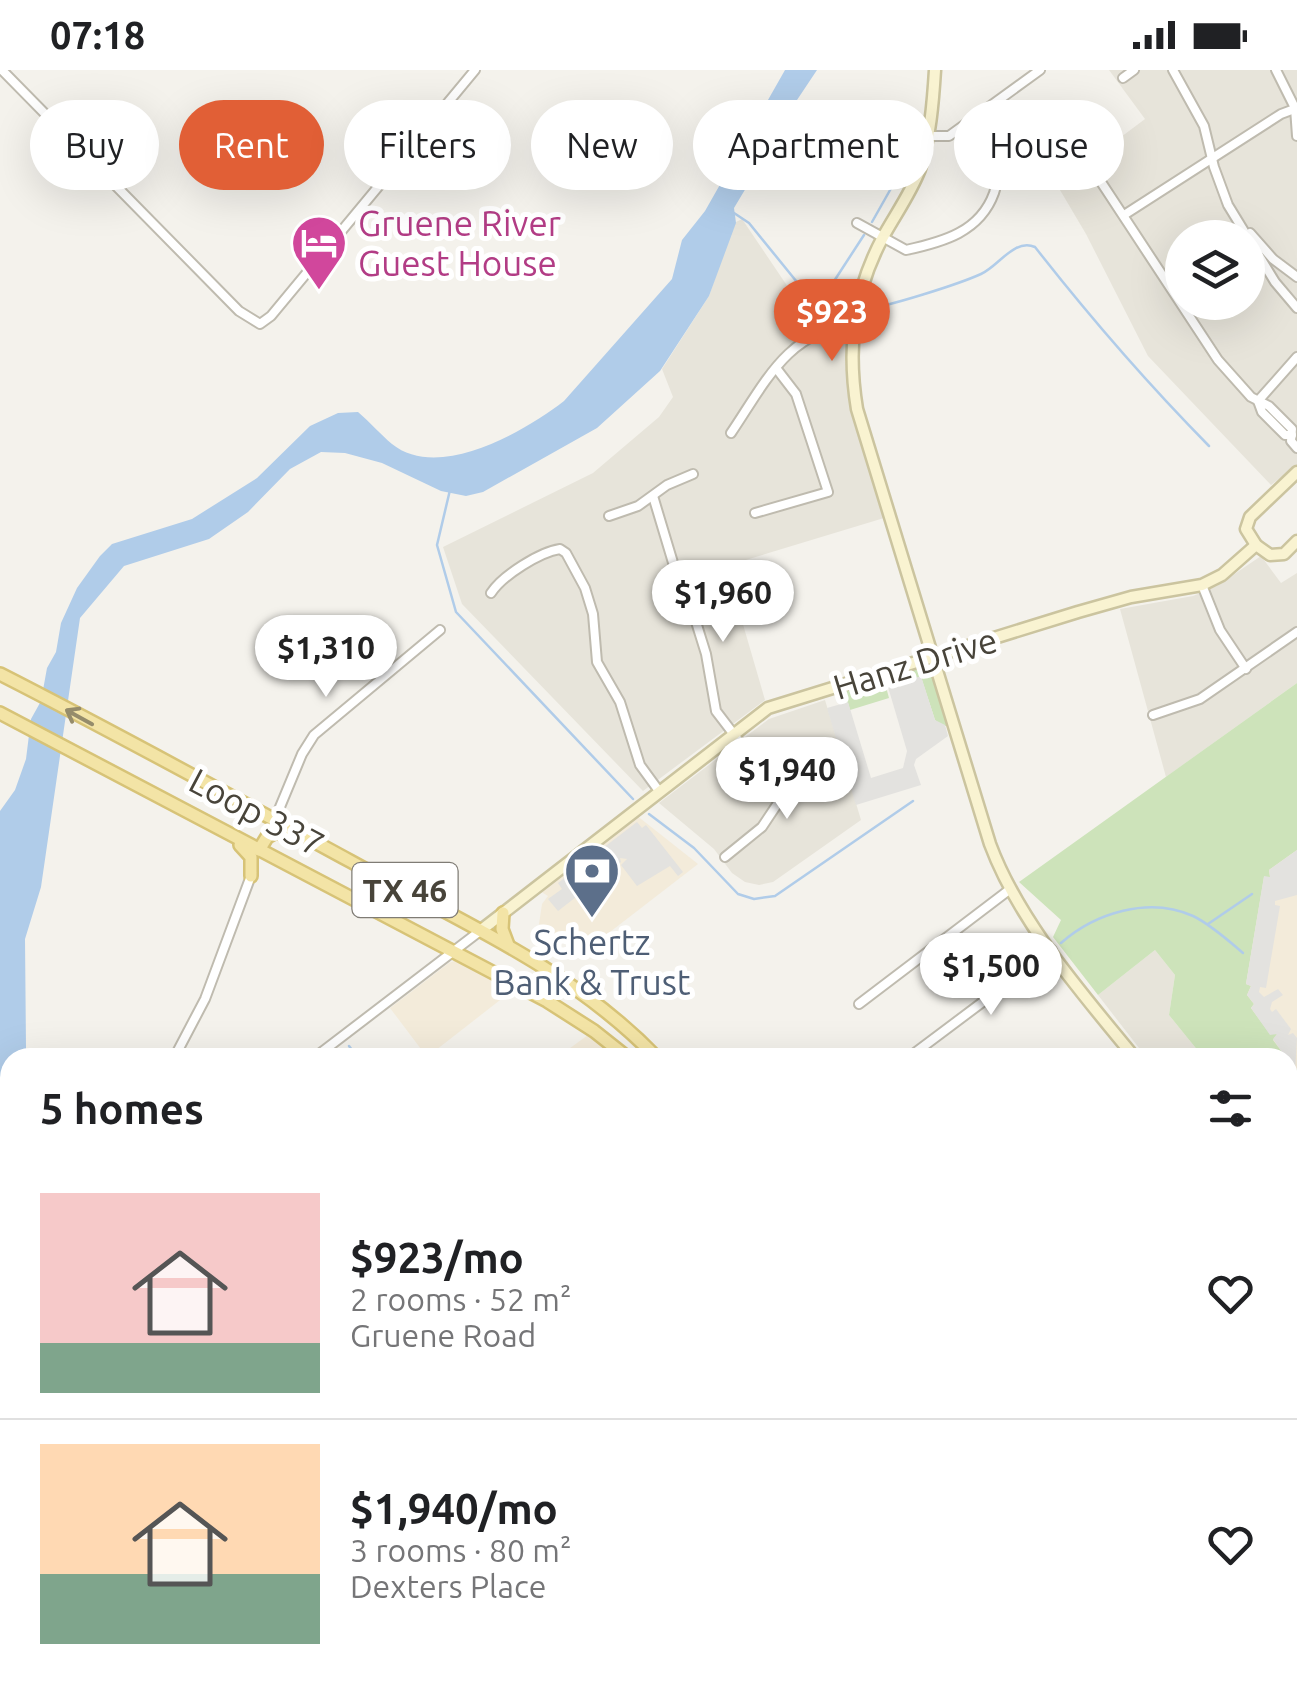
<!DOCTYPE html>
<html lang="en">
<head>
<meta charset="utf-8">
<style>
	:root { --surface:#fff; --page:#f2f2f2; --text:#202124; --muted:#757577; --line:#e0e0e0; --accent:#e15f36 }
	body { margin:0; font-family:Ubuntu,sans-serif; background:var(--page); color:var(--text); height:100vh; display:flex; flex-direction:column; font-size:38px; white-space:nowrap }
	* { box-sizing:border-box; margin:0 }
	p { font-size:32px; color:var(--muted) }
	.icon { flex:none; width:55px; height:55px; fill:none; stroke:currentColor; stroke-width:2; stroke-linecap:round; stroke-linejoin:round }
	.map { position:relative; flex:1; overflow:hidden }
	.drawer { position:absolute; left:0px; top:978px; width:1298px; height:642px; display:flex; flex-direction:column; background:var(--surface); border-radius:30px 30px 0 0; box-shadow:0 10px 40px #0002 }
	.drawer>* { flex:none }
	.banner { position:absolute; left:30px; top:30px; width:1238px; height:90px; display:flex; gap:20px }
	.controls { position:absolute; left:1165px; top:150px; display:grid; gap:20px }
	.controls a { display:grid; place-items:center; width:100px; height:100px; border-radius:50%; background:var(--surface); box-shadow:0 10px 40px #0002; font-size:50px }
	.price { position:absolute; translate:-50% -85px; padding:0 22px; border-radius:35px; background:#fff; color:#222; font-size:32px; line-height:65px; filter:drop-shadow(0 2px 5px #0008) }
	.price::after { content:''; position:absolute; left:50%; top:60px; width:30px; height:22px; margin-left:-15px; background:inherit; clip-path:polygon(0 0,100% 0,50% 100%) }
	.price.current { background:var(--accent); color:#fff }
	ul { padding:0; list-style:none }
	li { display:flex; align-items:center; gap:30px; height:250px; padding:0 40px }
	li+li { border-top:2px solid var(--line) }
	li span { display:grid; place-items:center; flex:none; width:280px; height:200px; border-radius:0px; color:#555 }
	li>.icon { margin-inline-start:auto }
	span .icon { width:120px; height:120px; fill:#fffc; stroke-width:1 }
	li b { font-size:42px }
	h2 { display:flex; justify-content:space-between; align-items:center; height:120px; padding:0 40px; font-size:42px }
	.pill { padding:0 35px; border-radius:45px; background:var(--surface); box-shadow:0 10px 40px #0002; font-size:35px; line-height:90px }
	.pill.current { background:var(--accent); color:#fff }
	.status { display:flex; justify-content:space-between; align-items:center; height:70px; padding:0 50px; background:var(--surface); direction:ltr }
	.status svg { height:28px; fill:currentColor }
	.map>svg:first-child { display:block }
	.residential { fill:#e7e4da; fill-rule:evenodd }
	.commercial { fill:#f3ebda }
	.green { fill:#cde3ba }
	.parking { fill:#e3e2df }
	.water { fill:#b0cce9 }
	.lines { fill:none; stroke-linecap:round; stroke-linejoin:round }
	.stream { stroke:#b0cce9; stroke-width:2.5 }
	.street-casing { stroke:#bfbbaf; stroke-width:12 }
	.secondary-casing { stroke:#cbc49f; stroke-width:15 }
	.primary-casing { stroke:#d7c377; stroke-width:16 }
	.street { stroke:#fff; stroke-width:8 }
	.secondary { stroke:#f9f3d1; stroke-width:10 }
	.primary { stroke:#f3e4a6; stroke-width:11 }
	.oneway { stroke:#958c6b }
	.labels { text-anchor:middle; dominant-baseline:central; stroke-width:10; stroke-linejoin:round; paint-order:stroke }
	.shield { fill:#fff; stroke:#7f7c75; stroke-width:2.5 }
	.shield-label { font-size:32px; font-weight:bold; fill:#48443a }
	.hotel-label { font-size:35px; fill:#b23c85; stroke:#fff; text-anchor:start }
	.street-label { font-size:35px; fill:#48443a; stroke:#fff }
	.service-label { font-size:35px; fill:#4e5e75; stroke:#fff }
</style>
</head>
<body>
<div class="status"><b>07:18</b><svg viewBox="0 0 49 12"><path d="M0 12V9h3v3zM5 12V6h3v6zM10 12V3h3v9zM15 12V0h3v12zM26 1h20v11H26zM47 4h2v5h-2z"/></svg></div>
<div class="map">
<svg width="1297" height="1619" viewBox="0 0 1297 1619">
	<rect width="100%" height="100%" fill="#f4f2ec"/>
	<!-- residential -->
	<g class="residential">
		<path d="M 1109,0 L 1297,0 L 1297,395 L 1271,415 L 1148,286 L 1086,164 L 1057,115 L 1145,49 ZM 1182,168 L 1248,168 L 1248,232 L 1182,232 Z"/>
		<path d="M 742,149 L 792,223 L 847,244 L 847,318 L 884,448 L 726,496 L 765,630 L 643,721 L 462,534 L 443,477 L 593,403 L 659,347 L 673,327 L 662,299 L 709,226 L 728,170 L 736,152 Z"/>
		<path d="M 1261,486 L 1281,513 L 1297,503 L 1297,613 L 1166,707 L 1120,539 L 1193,526 L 1217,516 Z"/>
		<path d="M 825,630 L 861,750 L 773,812 L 759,815 L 745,812 L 732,803 L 714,779 L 659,733 L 769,649 Z"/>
		<path d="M 1155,880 L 1175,905 L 1169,945 L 1203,987 L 1146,987 L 1098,925 Z"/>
	</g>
	<!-- commercial -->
	<g class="commercial">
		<path d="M 636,745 L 698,794 L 584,882 L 546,864 L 539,854 L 542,834 L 548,826 L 540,821 Z"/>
		<path d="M 1297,776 L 1297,1008 L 1288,995 L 1288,988 L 1282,987 L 1243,932 L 1265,798 Z"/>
		<path d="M 457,890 L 513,920 L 427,987 L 390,938 L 449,893 Z"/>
		<path d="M 588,965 L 616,987 L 558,987 Z"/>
	</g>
	<!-- green -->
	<g class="green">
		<path d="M 923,597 L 932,605 L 947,656 L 941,656 L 935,650 L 921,607 L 886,617 L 889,628 L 850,640 L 848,633 L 841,633 L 839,625 L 842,620 Z"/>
		<path d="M 1297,613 L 1297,780 L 1269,800 L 1270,807 L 1264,807 L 1246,914 L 1251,916 L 1247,925 L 1254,934 L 1251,938 L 1270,964 L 1277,964 L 1273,970 L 1286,987 L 1203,987 L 1169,945 L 1175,905 L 1155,880 L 1098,925 L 1053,867 L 1061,850 L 1019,812 Z"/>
		<path d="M 1288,990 L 1297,1000 L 1297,1093 L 1288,1100 Z"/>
	</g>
	<!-- parking -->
	<g class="parking">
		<path d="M 921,606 L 935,650 L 945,655 L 948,666 L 916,689 L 914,695 L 921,715 L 856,735 L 827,638 L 848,632 L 871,708 L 903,698 L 907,681 L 888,617 Z"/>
		<path d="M 637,752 L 642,758 L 646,755 L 683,802 L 678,806 L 670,796 L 637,816 L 621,795 L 627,789 L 620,788 L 621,792 L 558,841 L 548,829 L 562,819 L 558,813 L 571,803 L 575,807 L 574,801 L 585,792 L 590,796 L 590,789 L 597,783 L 607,784 L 603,778 Z"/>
		<path d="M 1297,780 L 1297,825 L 1275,831 L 1275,835 L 1280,836 L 1266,918 L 1260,917 L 1259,922 L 1264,927 L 1278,919 L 1283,925 L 1272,932 L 1270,939 L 1272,942 L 1276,939 L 1291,959 L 1288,965 L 1293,963 L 1297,968 L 1295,1001 L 1273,969 L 1277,964 L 1270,965 L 1251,938 L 1254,934 L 1247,925 L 1251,916 L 1246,914 L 1264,806 L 1270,807 L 1269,800 Z"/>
	</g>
	<!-- water -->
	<path class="water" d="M 785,0 L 817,0 L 787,45 L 779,66 L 754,96 L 749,113 L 734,138 L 736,153 L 709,226 L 660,301 L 597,358 L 483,422 L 466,426 L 441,421 L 382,393 L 345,383 L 321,382 L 290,399 L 248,442 L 209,469 L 124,496 L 80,548 L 41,817 L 25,869 L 26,978 L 25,987 L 10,988 L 10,1087 L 0,1118 L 0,741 L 15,720 L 26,689 L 31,649 L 41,631 L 47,598 L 56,582 L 61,553 L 77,518 L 100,486 L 112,474 L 192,449 L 257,408 L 310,356 L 338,343 L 358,342 C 370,352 381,365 392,374 C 439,412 525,361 564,331 L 672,209 L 682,170 L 705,141 Z"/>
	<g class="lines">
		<!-- stream -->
		<g class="stream">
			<path d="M 734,143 L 749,153 L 801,217 L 846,234"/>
			<path d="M 872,152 L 898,106"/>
			<path d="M 825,225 L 864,165"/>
			<path d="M 865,239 C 887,237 959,214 981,204 C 999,196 1014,168 1035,177 C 1089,246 1148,314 1209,376"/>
			<path d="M 450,420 L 437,475 L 456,542 L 633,729"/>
			<path d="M 649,744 L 694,778 L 738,824 L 754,829 L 775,826 L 913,731"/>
			<path d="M 1208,854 L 1252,824"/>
			<path d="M 1061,873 C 1095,843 1149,826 1193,846 C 1210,854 1229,871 1243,883"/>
			<path d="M 349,976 L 358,988"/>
			<path d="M 0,1547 L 10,1542"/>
		</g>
		<!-- street casing -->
		<g class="street-casing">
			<g id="street">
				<path d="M 2,0 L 239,241 L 260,254 L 271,246 L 475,0"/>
				<path d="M 1173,0 L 1204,56 L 1214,97 L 1228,135 L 1275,212 L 1297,238"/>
				<path d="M 1276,0 L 1295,38 L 1297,66"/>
				<path d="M 1123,8 L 1134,0"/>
				<path d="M 927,66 L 949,66 L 1040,0"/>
				<path d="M 1124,145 L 1281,44 L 1297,38"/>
				<path d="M 857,153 L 906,180 C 943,172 980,162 994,123 C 998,110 1000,97 1008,86 L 1059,48 L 1218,290 L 1251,327 L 1269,336 L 1292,359 L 1291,371 L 1297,378"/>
				<path d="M 1250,163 L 1273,189 L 1297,207"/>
				<path d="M 1258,331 L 1297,287"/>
				<path d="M 1258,331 L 1262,342 L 1285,365 L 1292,365"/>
				<path d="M 731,363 C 763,316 789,258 853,256"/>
				<path d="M 653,426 L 680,516 L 692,539 L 706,584 L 716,641 L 781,726"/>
				<path d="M 755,443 L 828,422 L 796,324 L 776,298"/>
				<path d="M 609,446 L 638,436 L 667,415 L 693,404"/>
				<path d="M 1202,515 L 1220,560 L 1246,599"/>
				<path d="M 491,523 C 503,505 540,482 560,479 L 566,483 L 585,518 L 593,544 L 597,592 L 620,632 L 640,695 L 659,721"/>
				<path d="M 1153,645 L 1200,629 L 1297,562"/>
				<path d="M 275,749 L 302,684 L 314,665 L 440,560"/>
				<path d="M 725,787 L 762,757 L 784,724 L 845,705"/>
				<path d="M 859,934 L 1009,820"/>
				<path d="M 174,988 L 205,929 L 252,803"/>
				<path d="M 314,988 L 480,861"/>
				<path d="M 908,988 L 1052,880"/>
				<path d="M 1288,1345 L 1297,1337"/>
				<path d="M 1288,1487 L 1297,1480"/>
				<path d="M 216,1610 L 223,1619"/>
				<path d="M 545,1610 L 571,1619"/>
				<path d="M 1140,1610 L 1147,1619"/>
				<path d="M 69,1619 L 81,1610"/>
				<path d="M 317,1619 L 329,1610"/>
				<path d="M 931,1619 L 943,1610"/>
				<path d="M 1277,1619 L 1297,1604"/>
			</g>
		</g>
		<!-- secondary casing -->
		<g class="secondary-casing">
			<g id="secondary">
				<path d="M 935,0 C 933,33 930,68 920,99 C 911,123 895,145 883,167 C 853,223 847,278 857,339 L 990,774 C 1019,852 1082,923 1135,988"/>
				<path d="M 1297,402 L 1250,447 L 1246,459 L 1256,475 L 1270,485 L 1284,484 L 1297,471"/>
				<path d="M 480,861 L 768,638 L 1078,542 L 1131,527 L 1202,515 L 1222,505 L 1256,475"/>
				<path d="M 1288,1113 L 1297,1105"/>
				<path d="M 1288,1183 L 1297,1196"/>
				<path d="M 728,1619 L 738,1610"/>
			</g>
		</g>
		<!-- primary casing -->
		<g class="primary-casing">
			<g id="primary">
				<path d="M 0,604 C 118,664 234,728 350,791 C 457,850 571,898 657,988"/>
				<path d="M 0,643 L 547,931 L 594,961 L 628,988"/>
				<path d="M 240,775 L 251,787 L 251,806"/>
				<path d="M 259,780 L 267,767 L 276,762 L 296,769"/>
				<path d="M 503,843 L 502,859 L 508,875"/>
				<path d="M 969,1610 L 971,1619"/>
			</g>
		</g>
		<!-- street -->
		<use href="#street" class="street"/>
		<!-- secondary -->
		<use href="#secondary" class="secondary"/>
		<!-- primary -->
		<use href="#primary" class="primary"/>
	</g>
	<!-- one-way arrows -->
	<defs><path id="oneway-shaft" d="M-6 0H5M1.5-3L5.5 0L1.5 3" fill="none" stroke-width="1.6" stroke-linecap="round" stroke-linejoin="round" transform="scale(2.5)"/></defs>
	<use class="oneway" href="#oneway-shaft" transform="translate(79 647) rotate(-151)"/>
	<!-- icons -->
	<defs>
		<g id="hotel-pin" transform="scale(2.875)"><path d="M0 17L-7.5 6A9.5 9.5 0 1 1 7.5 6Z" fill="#d1479c" stroke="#fff"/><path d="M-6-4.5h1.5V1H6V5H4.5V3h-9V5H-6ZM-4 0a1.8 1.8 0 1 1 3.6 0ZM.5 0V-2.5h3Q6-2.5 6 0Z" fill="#fff"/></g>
		<g id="bank-pin" transform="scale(2.875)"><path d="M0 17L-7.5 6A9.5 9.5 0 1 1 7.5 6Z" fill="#5c6f8a" stroke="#fff"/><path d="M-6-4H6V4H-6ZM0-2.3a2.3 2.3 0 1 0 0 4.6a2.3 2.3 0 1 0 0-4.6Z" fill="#fff"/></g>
	</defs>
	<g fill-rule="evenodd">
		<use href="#hotel-pin" x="319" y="173"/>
		<use href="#bank-pin" x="592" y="801"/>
	</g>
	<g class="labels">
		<!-- shield labels -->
		<rect class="shield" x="352.5" y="793" width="105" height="54" rx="8"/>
		<g class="shield-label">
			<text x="405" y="820">TX 46</text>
		</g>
		<!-- hotel labels -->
		<g class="hotel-label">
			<text x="358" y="153">Gruene River<tspan x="358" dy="40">Guest House</tspan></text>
		</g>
		<!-- street labels -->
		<g class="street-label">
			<text transform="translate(915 593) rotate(-17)">Hanz Drive</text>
			<text transform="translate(257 742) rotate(28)">Loop 337</text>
		</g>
		<!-- service labels -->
		<g class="service-label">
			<text x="592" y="872">Schertz<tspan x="592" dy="40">Bank &amp; Trust</tspan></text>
		</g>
	</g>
</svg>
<div class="controls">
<a><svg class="icon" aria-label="layers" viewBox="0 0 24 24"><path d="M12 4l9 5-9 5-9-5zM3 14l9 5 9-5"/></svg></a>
</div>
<b class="price current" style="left:832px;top:294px">$923</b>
<b class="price" style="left:723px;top:575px">$1,960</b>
<b class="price" style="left:326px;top:630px">$1,310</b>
<b class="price" style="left:787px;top:752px">$1,940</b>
<b class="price" style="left:991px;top:948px">$1,500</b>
<div class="banner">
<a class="pill">Buy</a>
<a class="pill current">Rent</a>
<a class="pill">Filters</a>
<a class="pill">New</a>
<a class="pill">Apartment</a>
<a class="pill">House</a>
</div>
<section class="drawer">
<h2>5 homes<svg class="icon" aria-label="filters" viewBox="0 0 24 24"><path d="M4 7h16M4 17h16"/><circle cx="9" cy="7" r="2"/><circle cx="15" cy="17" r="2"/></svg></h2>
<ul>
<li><span style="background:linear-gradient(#f6c9c9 75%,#7fa58c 0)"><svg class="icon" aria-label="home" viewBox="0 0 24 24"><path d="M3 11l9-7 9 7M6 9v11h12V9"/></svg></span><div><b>$923/mo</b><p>2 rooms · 52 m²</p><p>Gruene Road</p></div><svg class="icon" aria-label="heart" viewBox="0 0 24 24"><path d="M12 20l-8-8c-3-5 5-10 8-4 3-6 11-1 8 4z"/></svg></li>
<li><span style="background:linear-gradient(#ffd9b3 65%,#7fa58c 0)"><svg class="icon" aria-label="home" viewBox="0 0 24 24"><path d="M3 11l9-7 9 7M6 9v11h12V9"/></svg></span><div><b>$1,940/mo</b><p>3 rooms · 80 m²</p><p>Dexters Place</p></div><svg class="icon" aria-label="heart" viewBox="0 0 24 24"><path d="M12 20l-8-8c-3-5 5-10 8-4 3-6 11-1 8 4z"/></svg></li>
</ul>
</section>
</div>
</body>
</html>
